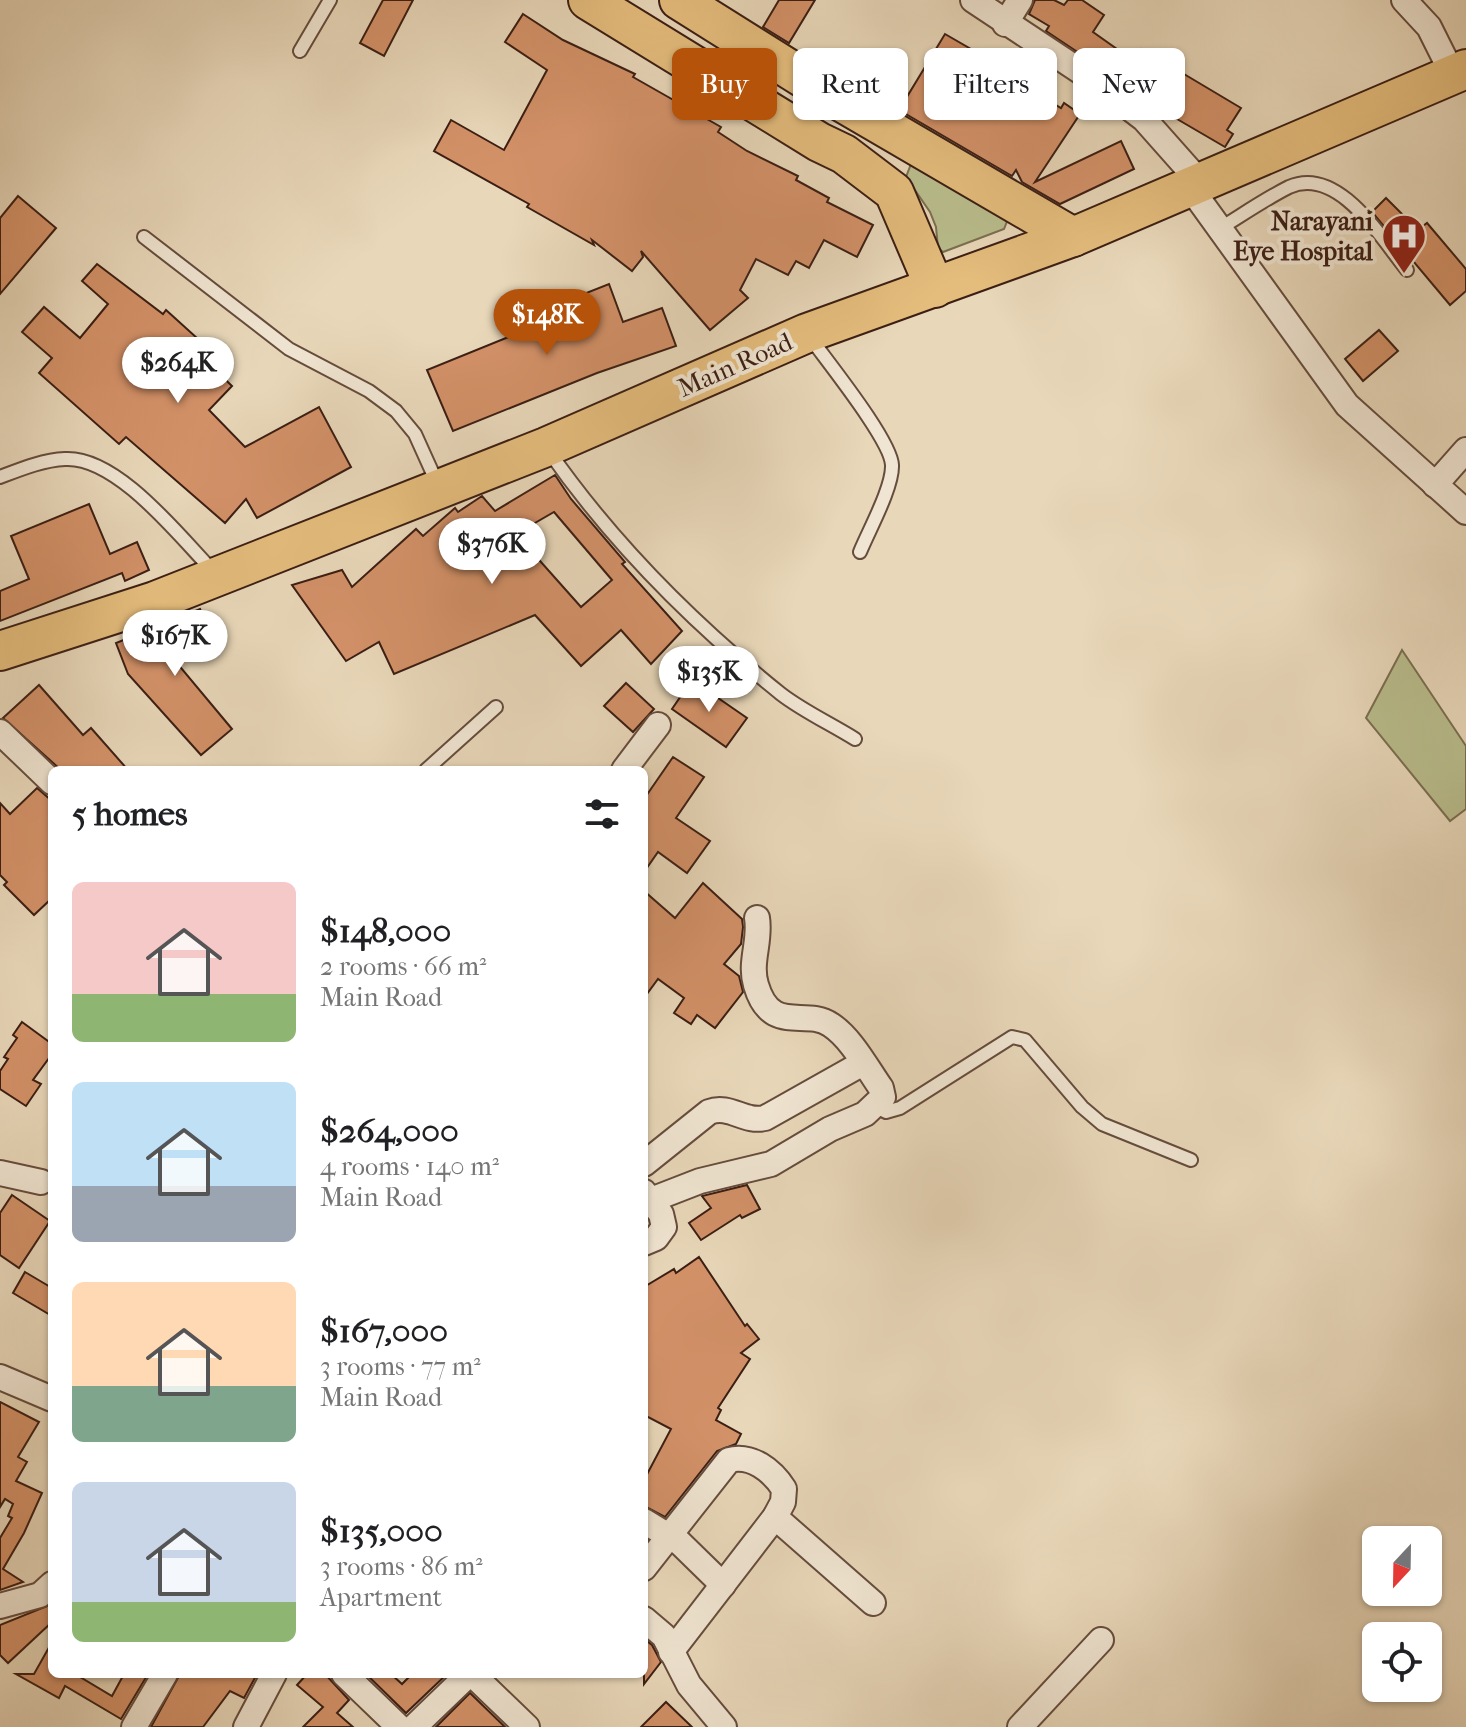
<!DOCTYPE html>
<html lang="en">
<head>
<meta charset="utf-8">
<style>
	:root { --surface:#fff; --page:#f6f6f6; --text:#202124; --muted:#757577; --accent:#b45309 }
	body { margin:0; font-family:"IM FELL French Canon",serif; background:var(--page); color:var(--text); height:100vh; display:flex; flex-direction:column; font-size:30px; white-space:nowrap }
	* { box-sizing:border-box; margin:0 }
	p { font-size:26px; color:var(--muted) }
	.icon { flex:none; width:44px; height:44px; fill:none; stroke:currentColor; stroke-width:2; stroke-linecap:round; stroke-linejoin:round }
	.map { position:relative; flex:1; overflow:hidden }
	.details { position:absolute; left:48px; top:766px; width:600px; height:912px; display:flex; flex-direction:column; background:var(--surface); border-radius:12px; box-shadow:0 2px 6px #0004 }
	.details>* { flex:none }
	.guide { position:absolute; left:672px; top:48px; width:674px; height:72px; display:flex; gap:16px }
	.needle { width:52px; rotate:202deg }
	.buttons { position:absolute; left:1362px; top:1526px; display:grid; gap:16px }
	.buttons a { display:grid; place-items:center; width:80px; height:80px; border-radius:12px; background:var(--surface); box-shadow:0 2px 6px #0004; font-size:40px }
	.price { position:absolute; translate:-50% -68px; padding:0 18px; border-radius:28px; background:#fff; color:#222; font-size:26px; line-height:52px; filter:drop-shadow(0 2px 4px #0008) }
	.price::after { content:''; position:absolute; left:50%; top:48px; width:24px; height:18px; margin-left:-12px; background:inherit; clip-path:polygon(0 0,100% 0,50% 100%) }
	.price.current { background:var(--accent); color:#fff }
	ul { padding:0; list-style:none }
	li { display:flex; align-items:center; gap:24px; height:200px; padding:0 24px }
	li span { display:grid; place-items:center; flex:none; width:224px; height:160px; border-radius:12px; color:#555 }
	li>.icon { margin-inline-start:auto }
	span .icon { width:96px; height:96px; fill:#fffc; stroke-width:1 }
	li b { font-size:34px }
	h2 { display:flex; justify-content:space-between; align-items:center; height:96px; padding:0 24px; font-size:34px }
	.chip { padding:0 28px; border-radius:12px; background:var(--surface); box-shadow:0 2px 6px #0004; font-size:28px; line-height:72px }
	.chip.current { background:var(--accent); color:#fff }
	.map>svg:first-child { display:block }
	.green { fill:#b9bd8d; stroke:#7a6e50; stroke-width:2 }
	.building { fill:#d39168; stroke:#3b1e14; stroke-width:2; fill-rule:evenodd }
	.lines { fill:none; stroke-linecap:round; stroke-linejoin:round }
	.lane-casing { stroke:#664c3d; stroke-width:16 }
	.street-casing { stroke:#664c3d; stroke-width:28 }
	.primary-casing { stroke:#3b1e14; stroke-width:42 }
	.lane { stroke:#f0e5d2; stroke-width:12 }
	.street { stroke:#f0e5d2; stroke-width:24 }
	.primary { stroke:#e4bc7c; stroke-width:38 }
	.labels { text-anchor:middle; dominant-baseline:central; stroke-width:8; stroke-linejoin:round; paint-order:stroke }
	.poi-label { font-size:26px; font-weight:bold; fill:#3b1e14; stroke:#f0e5d2; text-anchor:end }
	.street-label { font-size:26px; fill:#3b1e14; stroke:#f0e5d2 }
</style>
</head>
<body>
<div class="map">
<svg width="1466" height="1727" viewBox="0 0 1466 1727">
	<rect width="100%" height="100%" fill="#e8d7b9"/>
	<filter id="stains"><feTurbulence type="fractalNoise" baseFrequency=".0025" numOctaves="4"/><feColorMatrix values="0 0 0 0 .2 0 0 0 0 .09 0 0 0 0 .02 0 0 0 .5 -.17"/></filter>
	<radialGradient id="worn" r=".72"><stop offset=".6" stop-color="#630" stop-opacity="0"/><stop offset="1" stop-color="#630" stop-opacity=".3"/></radialGradient>
	<!-- green -->
	<g class="green">
		<path d="M 911,164 L 1008,219 L 1004,229 L 943,252 L 938,248 L 936,227 L 930,212 L 906,177 Z"/>
		<path d="M 1402,650 L 1466,746 L 1466,809 L 1450,821 L 1366,718 Z"/>
	</g>
	<!-- building -->
	<g class="building">
		<path d="M 383,0 L 413,0 L 384,56 L 360,43 Z"/>
		<path d="M 779,0 L 815,0 L 789,43 L 763,27 Z"/>
		<path d="M 1035,0 L 1054,0 L 1064,5 L 1068,0 L 1082,0 L 1104,15 L 1093,32 L 1134,61 L 1142,49 L 1241,108 L 1227,130 L 1233,134 L 1225,147 L 1153,105 L 1157,98 L 1108,69 L 1106,71 L 1046,31 L 1049,26 L 1029,14 Z"/>
		<path d="M 523,14 L 563,40 L 635,74 L 633,77 L 721,127 L 718,132 L 747,151 L 798,176 L 796,180 L 829,198 L 827,202 L 873,225 L 857,257 L 824,240 L 809,268 L 796,261 L 788,275 L 756,259 L 740,290 L 748,298 L 710,330 L 641,251 L 643,257 L 632,271 L 592,240 L 594,245 L 527,207 L 529,204 L 434,151 L 451,120 L 504,150 L 547,70 L 505,42 Z"/>
		<path d="M 945,34 L 976,52 L 975,55 L 1025,82 L 1023,85 L 1061,108 L 1064,103 L 1080,114 L 1035,182 L 1121,141 L 1134,169 L 1060,204 L 1022,182 L 1016,170 L 1012,176 L 899,110 Z"/>
		<path d="M 18,196 L 56,228 L 0,294 L 0,218 Z"/>
		<path d="M 1386,198 L 1418,230 L 1427,223 L 1466,269 L 1466,291 L 1450,305 L 1372,212 Z"/>
		<path d="M 97,264 L 163,314 L 166,310 L 208,348 L 201,356 L 232,386 L 209,410 L 245,447 L 319,407 L 351,467 L 257,518 L 246,499 L 225,523 L 126,437 L 119,444 L 39,373 L 52,358 L 22,332 L 44,307 L 80,338 L 108,304 L 82,281 Z"/>
		<path d="M 609,284 L 623,322 L 662,308 L 676,346 L 597,373 L 453,431 L 427,370 L 538,325 L 533,314 Z"/>
		<path d="M 1379,330 L 1398,351 L 1363,381 L 1345,359 Z"/>
		<path d="M 555,475 L 571,499 L 625,562 L 622,564 L 682,631 L 651,664 L 621,630 L 581,666 L 535,615 L 394,674 L 379,642 L 346,661 L 292,585 L 342,570 L 352,587 L 416,529 L 423,536 L 455,508 L 458,512 L 482,496 L 495,511 ZM 554,512 L 612,580 L 581,607 L 516,534 Z"/>
		<path d="M 89,504 L 110,554 L 137,542 L 149,570 L 125,581 L 122,573 L 0,621 L 0,591 L 29,579 L 11,536 Z"/>
		<path d="M 200,609 L 213,639 L 171,656 L 232,729 L 201,755 L 128,674 L 116,643 Z"/>
		<path d="M 692,680 L 747,718 L 726,747 L 672,709 Z"/>
		<path d="M 626,683 L 654,709 L 633,732 L 604,706 Z"/>
		<path d="M 39,685 L 83,735 L 91,728 L 128,770 L 61,770 L 3,718 Z"/>
		<path d="M 673,757 L 704,777 L 676,818 L 710,841 L 687,873 L 658,852 L 644,872 L 644,799 Z"/>
		<path d="M 37,788 L 52,801 L 52,898 L 34,915 L 4,885 L 7,882 L 0,875 L 0,803 L 10,814 Z"/>
		<path d="M 703,883 L 742,919 L 743,927 L 741,944 L 724,964 L 739,976 L 743,992 L 715,1028 L 697,1015 L 691,1024 L 674,1013 L 684,998 L 658,979 L 644,998 L 644,891 L 675,918 Z"/>
		<path d="M 22,1022 L 52,1044 L 52,1054 L 33,1080 L 41,1084 L 26,1106 L 0,1089 L 0,1071 L 8,1059 L 4,1057 L 17,1038 L 13,1035 Z"/>
		<path d="M 747,1185 L 760,1209 L 742,1218 L 740,1215 L 701,1240 L 689,1223 L 711,1208 L 702,1196 Z"/>
		<path d="M 12,1195 L 50,1221 L 19,1268 L 0,1255 L 0,1213 Z"/>
		<path d="M 699,1257 L 745,1326 L 747,1324 L 759,1339 L 741,1353 L 750,1359 L 718,1408 L 721,1410 L 716,1420 L 741,1434 L 736,1444 L 717,1451 L 665,1517 L 644,1506 L 644,1480 L 671,1429 L 644,1415 L 644,1287 L 674,1269 L 676,1273 Z"/>
		<path d="M 25,1272 L 52,1288 L 52,1316 L 13,1293 Z"/>
		<path d="M 0,1402 L 39,1422 L 18,1457 L 27,1462 L 16,1481 L 42,1493 L 24,1533 L 3,1569 L 23,1582 L 0,1590 L 0,1538 L 12,1518 L 8,1516 L 13,1504 L 5,1499 L 0,1507 Z"/>
		<path d="M 52,1604 L 52,1622 L 8,1663 L 0,1655 L 0,1625 Z"/>
		<path d="M 644,1639 L 652,1645 L 661,1662 L 644,1684 Z"/>
		<path d="M 52,1642 L 52,1674 L 75,1674 L 112,1696 L 124,1674 L 148,1674 L 121,1719 L 65,1686 L 59,1698 L 16,1674 L 34,1674 Z"/>
		<path d="M 180,1674 L 257,1674 L 244,1698 L 230,1691 L 203,1727 L 151,1727 Z"/>
		<path d="M 307,1674 L 325,1674 L 349,1700 L 337,1713 L 353,1727 L 303,1727 L 323,1707 L 297,1685 Z"/>
		<path d="M 366,1674 L 391,1674 L 402,1684 L 412,1674 L 447,1674 L 406,1713 Z"/>
		<path d="M 470,1693 L 505,1727 L 436,1727 Z"/>
		<path d="M 666,1702 L 692,1727 L 641,1727 Z"/>
	</g>
	<g class="lines">
		<!-- lane casing -->
		<g class="lane-casing">
			<g id="lane">
				<path d="M 300,51 L 330,0"/>
				<path d="M 1219,229 C 1242,215 1265,199 1289,187 C 1338,165 1381,238 1407,270"/>
				<path d="M 144,237 L 289,349 L 369,391 L 396,411 L 415,434 L 438,485"/>
				<path d="M 809,336 C 826,360 891,440 892,465 C 893,487 869,530 860,552"/>
				<path d="M 548,450 C 612,542 694,624 781,694 C 803,711 831,724 855,739"/>
				<path d="M 0,477 C 21,469 43,460 65,459 C 117,456 179,536 213,571"/>
				<path d="M 426,770 L 496,707"/>
				<path d="M 874,1106 L 886,1112 L 900,1108 L 1012,1037 L 1025,1040 L 1082,1107 L 1102,1124 L 1191,1160"/>
			</g>
		</g>
		<!-- street casing -->
		<g class="street-casing">
			<g id="street">
				<path d="M 973,0 L 1089,77 L 1144,119 L 1199,181"/>
				<path d="M 1404,0 L 1429,27 L 1453,75"/>
				<path d="M 1005,24 L 1020,0"/>
				<path d="M 1189,186 L 1347,405 L 1466,512"/>
				<path d="M 1435,485 L 1466,450"/>
				<path d="M 0,732 L 52,782"/>
				<path d="M 624,770 L 658,725"/>
				<path d="M 644,1164 L 709,1112 C 730,1104 744,1123 765,1118 L 863,1063"/>
				<path d="M 0,1173 L 41,1182"/>
				<path d="M 644,1192 L 661,1214 L 664,1227 L 656,1238 L 644,1243"/>
				<path d="M 651,1200 L 700,1181 L 771,1164 L 830,1129 L 865,1114 L 883,1097 L 881,1088 C 867,1068 851,1038 831,1025 C 805,1007 771,1036 756,985 C 749,962 761,941 757,918"/>
				<path d="M 0,1377 L 52,1399"/>
				<path d="M 775,1517 L 873,1603"/>
				<path d="M 644,1521 L 680,1543 L 723,1585"/>
				<path d="M 644,1568 L 729,1460 C 751,1454 772,1470 784,1489 L 783,1502 L 775,1517 L 671,1652"/>
				<path d="M 0,1606 L 40,1595 L 52,1584"/>
				<path d="M 644,1619 L 664,1636 L 689,1685 L 724,1727"/>
				<path d="M 344,1674 L 399,1727"/>
				<path d="M 472,1674 L 527,1727"/>
				<path d="M 134,1727 L 165,1674"/>
				<path d="M 246,1727 L 274,1674"/>
				<path d="M 414,1727 L 469,1674"/>
				<path d="M 1020,1727 L 1101,1640"/>
			</g>
		</g>
		<!-- primary casing -->
		<g class="primary-casing">
			<g id="primary">
				<path d="M 588,0 L 819,142 L 844,154 L 894,192 L 935,288"/>
				<path d="M 679,0 L 840,101 L 1073,237"/>
				<path d="M 0,651 L 155,601 L 546,447 L 807,333 L 1073,237 L 1466,69"/>
			</g>
		</g>
		<!-- lane -->
		<use href="#lane" class="lane"/>
		<!-- street -->
		<use href="#street" class="street"/>
		<!-- primary -->
		<use href="#primary" class="primary"/>
	</g>
	<!-- icons -->
	<defs>
		<g id="hospital-pin" transform="scale(2.3)"><path d="M0 17L-7.5 6A9.5 9.5 0 1 1 7.5 6Z" fill="#8f2418" stroke="#f0e5d2"/><path d="M-5-5h3v3.5h4V-5h3V5h-3V1.5h-4V5h-3Z" fill="#fff"/></g>
	</defs>
	<g fill-rule="evenodd">
		<use href="#hospital-pin" x="1404" y="236"/>
	</g>
	<g class="labels">
		<!-- poi labels -->
		<g class="poi-label">
			<text x="1373" y="221">Narayani<tspan x="1373" dy="30">Eye Hospital</tspan></text>
		</g>
		<!-- street labels -->
		<g class="street-label">
			<text transform="translate(735 365) rotate(-24)">Main Road</text>
		</g>
	</g>
	<rect width="100%" height="100%" filter="url(#stains)"/>
	<rect width="100%" height="100%" fill="url(#worn)"/>
</svg>
<div class="buttons">
<a><svg class="needle" viewBox="-14 -14 28 28"><path d="M0-13l5 13h-10z" fill="#e53935"/><path d="M0 13l5-13h-10z" fill="#757577"/></svg></a>
<a><svg class="icon" aria-label="locate" viewBox="0 0 24 24"><circle cx="12" cy="12" r="6"/><path d="M12 2v4M12 18v4M2 12h4M18 12h4"/></svg></a>
</div>
<b class="price current" style="left:547px;top:357px">$148K</b>
<b class="price" style="left:178px;top:405px">$264K</b>
<b class="price" style="left:492px;top:586px">$376K</b>
<b class="price" style="left:175px;top:678px">$167K</b>
<b class="price" style="left:709px;top:714px">$135K</b>
<div class="guide">
<a class="chip current">Buy</a>
<a class="chip">Rent</a>
<a class="chip">Filters</a>
<a class="chip">New</a>
</div>
<section class="details">
<h2>5 homes<svg class="icon" aria-label="filters" viewBox="0 0 24 24"><path d="M4 7h16M4 17h16"/><circle cx="9" cy="7" r="2"/><circle cx="15" cy="17" r="2"/></svg></h2>
<ul>
<li><span style="background:linear-gradient(#f6c9c9 70%,#8fb573 0)"><svg class="icon" aria-label="home" viewBox="0 0 24 24"><path d="M3 11l9-7 9 7M6 9v11h12V9"/></svg></span><div><b>$148,000</b><p>2 rooms · 66 m²</p><p>Main Road</p></div></li>
<li><span style="background:linear-gradient(#bfe0f5 65%,#9aa5b1 0)"><svg class="icon" aria-label="home" viewBox="0 0 24 24"><path d="M3 11l9-7 9 7M6 9v11h12V9"/></svg></span><div><b>$264,000</b><p>4 rooms · 140 m²</p><p>Main Road</p></div></li>
<li><span style="background:linear-gradient(#ffd9b3 65%,#7fa58c 0)"><svg class="icon" aria-label="home" viewBox="0 0 24 24"><path d="M3 11l9-7 9 7M6 9v11h12V9"/></svg></span><div><b>$167,000</b><p>3 rooms · 77 m²</p><p>Main Road</p></div></li>
<li><span style="background:linear-gradient(#c9d6e8 75%,#8fb573 0)"><svg class="icon" aria-label="home" viewBox="0 0 24 24"><path d="M3 11l9-7 9 7M6 9v11h12V9"/></svg></span><div><b>$135,000</b><p>3 rooms · 86 m²</p><p>Apartment</p></div></li>
</ul>
</section>
</div>
</body>
</html>
